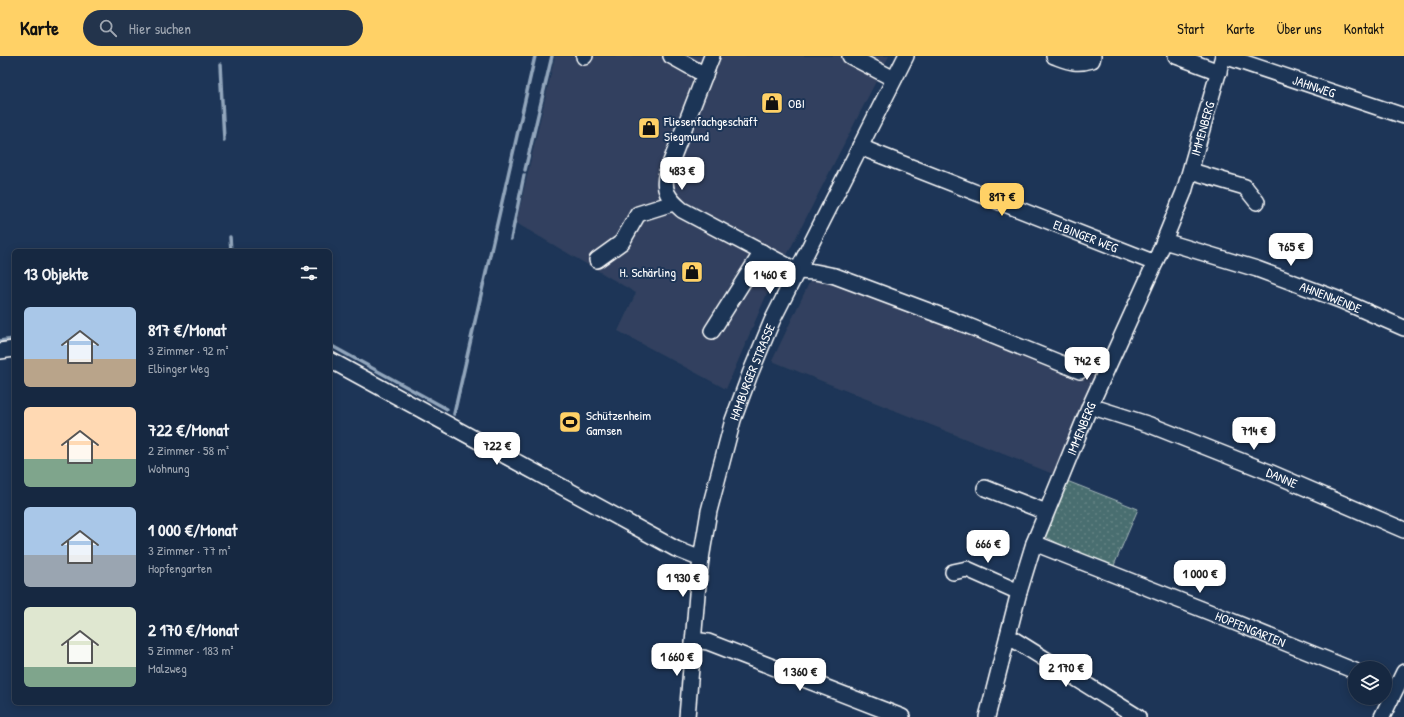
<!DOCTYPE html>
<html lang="de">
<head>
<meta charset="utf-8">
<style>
	:root { --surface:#162841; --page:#23344c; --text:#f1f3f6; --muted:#9ea6b1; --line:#35445a; --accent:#ffd166 }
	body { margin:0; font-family:"Patrick Hand",sans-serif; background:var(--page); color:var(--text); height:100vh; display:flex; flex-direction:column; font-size:15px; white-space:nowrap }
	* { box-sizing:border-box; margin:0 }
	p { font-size:13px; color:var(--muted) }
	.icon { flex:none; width:22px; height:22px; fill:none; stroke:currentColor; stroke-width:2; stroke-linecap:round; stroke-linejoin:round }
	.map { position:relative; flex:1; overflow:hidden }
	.sheet { position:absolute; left:12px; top:193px; width:320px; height:456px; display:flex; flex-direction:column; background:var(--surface); border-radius:6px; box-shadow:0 2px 10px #0003,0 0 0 1px var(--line) }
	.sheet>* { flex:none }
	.controls { position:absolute; left:1348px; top:605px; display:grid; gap:8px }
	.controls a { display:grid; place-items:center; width:44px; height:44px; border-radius:50%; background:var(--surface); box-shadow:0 2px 10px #0003,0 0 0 1px var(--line); font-size:20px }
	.price { position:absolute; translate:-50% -34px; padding:0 9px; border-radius:8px; background:#fff; color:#222; font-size:13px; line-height:26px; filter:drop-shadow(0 1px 2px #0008) }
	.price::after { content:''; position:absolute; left:50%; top:24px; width:12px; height:9px; margin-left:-6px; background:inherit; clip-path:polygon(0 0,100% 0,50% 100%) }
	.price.active { background:var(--accent); color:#111 }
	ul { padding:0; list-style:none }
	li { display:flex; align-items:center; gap:12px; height:100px; padding:0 12px }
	li span { display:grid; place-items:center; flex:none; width:112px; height:80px; border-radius:6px; color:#555 }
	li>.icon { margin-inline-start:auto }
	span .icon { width:48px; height:48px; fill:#fffc; stroke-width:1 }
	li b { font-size:17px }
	h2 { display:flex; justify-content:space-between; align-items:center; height:48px; padding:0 12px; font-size:17px }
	header { display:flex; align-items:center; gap:24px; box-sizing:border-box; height:56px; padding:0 20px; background:var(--accent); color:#111 }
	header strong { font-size:19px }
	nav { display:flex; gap:22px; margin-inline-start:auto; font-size:14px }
	.search { width:280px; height:36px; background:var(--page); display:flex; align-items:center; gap:10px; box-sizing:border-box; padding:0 14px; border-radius:22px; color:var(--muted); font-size:15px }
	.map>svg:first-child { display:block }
	.built { fill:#31415e }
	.grass { fill:url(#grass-dots); stroke:#a4b6b8 }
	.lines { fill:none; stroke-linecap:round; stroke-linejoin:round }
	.stream { stroke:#92a6bc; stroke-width:3.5 }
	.minor-casing { stroke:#fff; stroke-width:18 }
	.minor { stroke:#1d3557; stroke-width:15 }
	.labels { text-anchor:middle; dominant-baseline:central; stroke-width:4; stroke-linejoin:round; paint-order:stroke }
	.street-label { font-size:13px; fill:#fff; stroke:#1d3557 }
	.poi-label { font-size:13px; fill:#fff; stroke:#1d3557; text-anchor:start }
</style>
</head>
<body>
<header>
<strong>Karte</strong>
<div class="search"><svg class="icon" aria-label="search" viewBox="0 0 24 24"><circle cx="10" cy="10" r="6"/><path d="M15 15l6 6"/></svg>Hier suchen</div>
<nav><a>Start</a><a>Karte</a><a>Über uns</a><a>Kontakt</a></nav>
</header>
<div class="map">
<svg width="1404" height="661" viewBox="0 0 1404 661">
	<defs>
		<pattern id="grass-dots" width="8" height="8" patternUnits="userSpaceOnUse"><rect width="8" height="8" fill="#4a6e70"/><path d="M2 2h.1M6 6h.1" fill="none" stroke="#658485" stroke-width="1.8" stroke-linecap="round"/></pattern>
	</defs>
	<rect width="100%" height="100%" fill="#1d3557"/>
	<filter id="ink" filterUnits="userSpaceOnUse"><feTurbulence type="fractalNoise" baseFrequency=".025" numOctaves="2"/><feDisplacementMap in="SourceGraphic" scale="8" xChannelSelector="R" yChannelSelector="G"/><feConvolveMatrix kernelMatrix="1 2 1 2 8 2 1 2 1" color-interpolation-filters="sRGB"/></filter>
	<g filter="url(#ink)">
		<!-- built -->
		<g class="built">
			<path d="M 555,0 L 889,0 L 766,240 L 726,333 L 618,275 L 636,237 L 516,167 Z"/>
			<path d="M 819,206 L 1098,315 L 1053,418 L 772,305 Z"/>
		</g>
		<!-- grass -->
		<path class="grass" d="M 1067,425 L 1138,453 L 1112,514 L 1080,499 L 1044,480 Z"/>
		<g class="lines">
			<!-- stream -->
			<g class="stream">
				<path d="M 220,8 L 224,84"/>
				<path d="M 525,114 L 552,0"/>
				<path d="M 230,181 L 231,195"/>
				<path d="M 511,183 L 524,119"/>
				<path d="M 0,285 L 14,283"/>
				<path d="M 330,289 L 447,353"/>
				<path d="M 454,358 L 535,0"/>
				<path d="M 419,361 L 529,421"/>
			</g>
			<!-- minor casing -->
			<g class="minor-casing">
				<g id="minor">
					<path d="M 671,0 L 705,19"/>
					<path d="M 712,0 L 667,116 C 662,134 668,142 682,154 L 797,215 L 815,216 L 835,220 L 966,269 L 1080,315"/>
					<path d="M 850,0 L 894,23"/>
					<path d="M 1054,0 C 1068,5 1076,9 1092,4 L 1093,0"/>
					<path d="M 1176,0 L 1219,16"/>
					<path id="s1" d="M 1224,0 L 1404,60"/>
					<path d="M 584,1 L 585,0"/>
					<path id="s2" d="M 860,90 L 870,95 L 1155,207"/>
					<path d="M 1191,115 L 1245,131 L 1257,146"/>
					<path id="s3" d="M 1164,185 L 1257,213 L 1340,244 L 1404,272"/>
					<path d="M 597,204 L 622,186 L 638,158 L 673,147"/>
					<path d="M 712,275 L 762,196"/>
					<path d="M 0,295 L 14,293"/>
					<path d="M 330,304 L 676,493 L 701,503"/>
					<path id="s4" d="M 1090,350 L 1150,369 L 1269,416 L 1404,474"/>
					<path d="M 985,432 L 1046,456"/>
					<path id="s5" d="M 1034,487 L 1214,558 L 1355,615"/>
					<path d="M 953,516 L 967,513 L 1019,536"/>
					<path d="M 1008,580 L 1138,661"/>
					<path d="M 694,584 L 708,586 L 902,661"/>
					<path id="s6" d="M 687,661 L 697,538 L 701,503 L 709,455 L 733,364 L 750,318 L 772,265 L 906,0"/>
					<path id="s7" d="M 987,661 L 1019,536 L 1034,487 L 1090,350 L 1155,207 L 1184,136 L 1223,0"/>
					<path d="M 1382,661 L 1404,616"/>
				</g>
			</g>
			<!-- minor -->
			<use href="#minor" class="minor"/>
		</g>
	</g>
	<!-- icons -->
	<defs>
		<g id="shop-square" transform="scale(1.15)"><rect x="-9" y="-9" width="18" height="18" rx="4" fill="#ffd166" stroke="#1d3557"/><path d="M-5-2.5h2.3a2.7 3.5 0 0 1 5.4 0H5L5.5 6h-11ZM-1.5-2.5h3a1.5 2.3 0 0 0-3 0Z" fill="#111"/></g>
		<g id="stadium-square" transform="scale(1.15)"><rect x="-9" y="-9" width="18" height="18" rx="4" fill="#ffd166" stroke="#1d3557"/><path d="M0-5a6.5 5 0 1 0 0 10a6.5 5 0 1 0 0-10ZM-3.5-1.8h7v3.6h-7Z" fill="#111"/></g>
	</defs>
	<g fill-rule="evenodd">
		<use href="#shop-square" x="772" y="47"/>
		<use href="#shop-square" x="649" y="72"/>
		<use href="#shop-square" x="692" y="216"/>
		<use href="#stadium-square" x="570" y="366"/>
	</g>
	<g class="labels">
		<!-- street labels -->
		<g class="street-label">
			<text stroke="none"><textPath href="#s1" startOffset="95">JAHNWEG</textPath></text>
			<text stroke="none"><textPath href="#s7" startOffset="628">IMMENBERG</textPath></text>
			<text stroke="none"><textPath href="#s2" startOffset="243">ELBINGER WEG</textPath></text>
			<text stroke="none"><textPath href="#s3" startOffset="176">AHNENWENDE</textPath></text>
			<text stroke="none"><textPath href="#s6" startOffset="353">HAMBURGER STRASSE</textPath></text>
			<text stroke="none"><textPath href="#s7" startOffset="304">IMMENBERG</textPath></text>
			<text stroke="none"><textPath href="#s4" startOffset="205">DANNE</textPath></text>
			<text stroke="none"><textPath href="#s5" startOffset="233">HOPFENGARTEN</textPath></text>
		</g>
		<!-- poi labels -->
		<g class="poi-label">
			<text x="788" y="47">OBI</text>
			<text x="664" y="65">Fliesenfachgeschäft<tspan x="664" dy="15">Siegmund</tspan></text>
			<text x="676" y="216" text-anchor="end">H. Schärling</text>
			<text x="586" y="359">Schützenheim<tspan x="586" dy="15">Gamsen</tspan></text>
		</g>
	</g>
</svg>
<div class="controls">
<a><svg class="icon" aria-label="layers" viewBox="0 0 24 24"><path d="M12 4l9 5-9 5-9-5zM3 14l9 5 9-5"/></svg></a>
</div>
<b class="price" style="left:682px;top:135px">483 €</b>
<b class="price active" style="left:1002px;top:161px">817 €</b>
<b class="price" style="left:1291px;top:211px">765 €</b>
<b class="price" style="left:770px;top:239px">1 460 €</b>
<b class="price" style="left:1087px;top:325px">742 €</b>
<b class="price" style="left:1254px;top:395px">714 €</b>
<b class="price" style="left:497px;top:410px">722 €</b>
<b class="price" style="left:988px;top:508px">666 €</b>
<b class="price" style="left:1200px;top:538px">1 000 €</b>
<b class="price" style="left:683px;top:542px">1 930 €</b>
<b class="price" style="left:677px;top:621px">1 660 €</b>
<b class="price" style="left:1066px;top:632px">2 170 €</b>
<b class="price" style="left:800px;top:636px">1 360 €</b>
<section class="sheet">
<h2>13 Objekte<svg class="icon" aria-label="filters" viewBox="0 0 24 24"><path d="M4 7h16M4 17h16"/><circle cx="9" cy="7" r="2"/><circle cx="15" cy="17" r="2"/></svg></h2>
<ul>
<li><span style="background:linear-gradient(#a9c7e8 65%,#b9a48a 0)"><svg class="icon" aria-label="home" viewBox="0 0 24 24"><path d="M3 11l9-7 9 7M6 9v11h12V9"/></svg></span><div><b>817 €/Monat</b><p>3 Zimmer · 92 m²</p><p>Elbinger Weg</p></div></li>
<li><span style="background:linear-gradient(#ffd9b3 65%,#7fa58c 0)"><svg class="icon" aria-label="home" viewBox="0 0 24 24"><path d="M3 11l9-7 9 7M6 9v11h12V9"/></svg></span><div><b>722 €/Monat</b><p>2 Zimmer · 58 m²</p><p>Wohnung</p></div></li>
<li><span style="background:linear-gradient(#a9c7e8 60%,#9aa5b1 0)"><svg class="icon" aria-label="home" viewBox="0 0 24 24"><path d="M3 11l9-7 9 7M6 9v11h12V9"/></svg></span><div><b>1 000 €/Monat</b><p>3 Zimmer · 77 m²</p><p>Hopfengarten</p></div></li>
<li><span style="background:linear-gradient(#dfe7d0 75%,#7fa58c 0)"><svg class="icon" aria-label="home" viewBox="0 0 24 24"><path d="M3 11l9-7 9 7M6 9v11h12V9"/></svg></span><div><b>2 170 €/Monat</b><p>5 Zimmer · 183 m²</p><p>Malzweg</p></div></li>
</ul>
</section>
</div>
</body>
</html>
